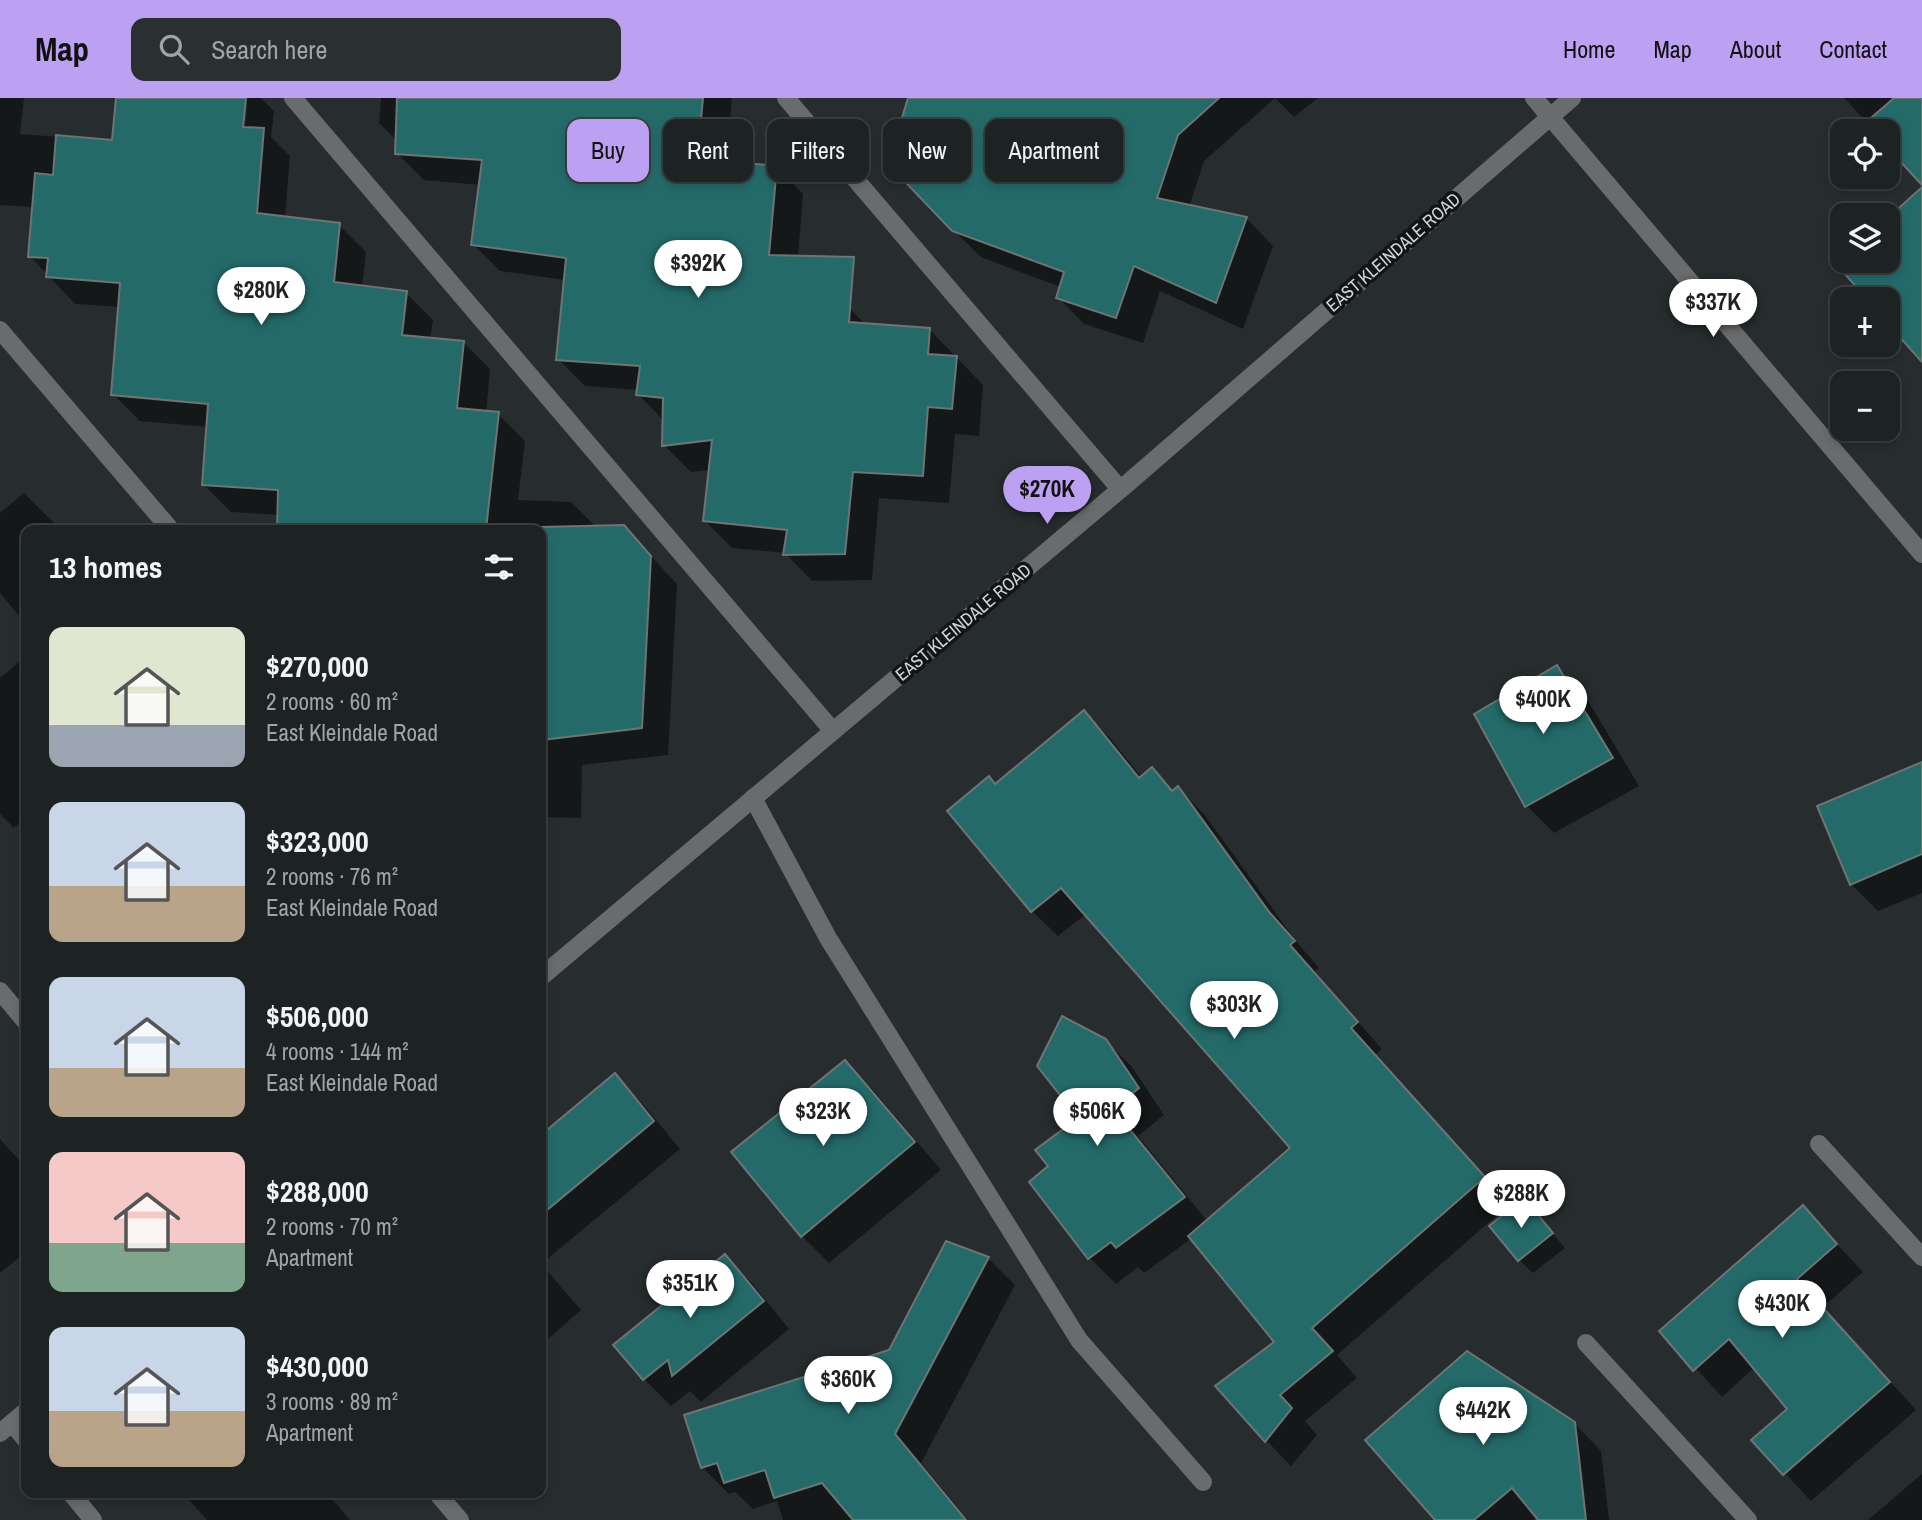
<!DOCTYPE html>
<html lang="en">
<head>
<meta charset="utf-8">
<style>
	:root { --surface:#1d2222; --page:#2a2f2f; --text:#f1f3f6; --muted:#a0a4a5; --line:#3b3f40; --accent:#bca0f2 }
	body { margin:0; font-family:"Archivo Narrow",sans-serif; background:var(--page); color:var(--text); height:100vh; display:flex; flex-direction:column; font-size:26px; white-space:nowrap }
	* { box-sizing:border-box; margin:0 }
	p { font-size:23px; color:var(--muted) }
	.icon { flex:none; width:38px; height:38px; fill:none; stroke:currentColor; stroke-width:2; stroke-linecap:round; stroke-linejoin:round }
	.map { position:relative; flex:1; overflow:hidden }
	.details { position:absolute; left:21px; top:427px; width:525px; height:973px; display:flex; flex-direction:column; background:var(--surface); border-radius:14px; box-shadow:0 4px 10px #0003,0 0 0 2px var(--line) }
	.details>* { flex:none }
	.top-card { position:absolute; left:567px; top:21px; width:665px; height:63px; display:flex; gap:14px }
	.buttons { position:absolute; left:1830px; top:21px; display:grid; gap:14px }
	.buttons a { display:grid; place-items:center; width:70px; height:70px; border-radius:14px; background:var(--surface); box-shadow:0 4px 10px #0003,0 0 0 2px var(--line); font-size:35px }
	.price { position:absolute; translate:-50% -60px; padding:0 16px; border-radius:24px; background:#fff; color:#222; font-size:23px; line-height:46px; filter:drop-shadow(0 2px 4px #0008) }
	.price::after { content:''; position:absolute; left:50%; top:42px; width:21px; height:16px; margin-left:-10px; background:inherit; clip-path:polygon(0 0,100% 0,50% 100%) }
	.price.active { background:var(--accent); color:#111 }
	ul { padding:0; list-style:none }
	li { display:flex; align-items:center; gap:21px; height:175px; padding:0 28px }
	li span { display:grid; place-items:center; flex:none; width:196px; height:140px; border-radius:14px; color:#555 }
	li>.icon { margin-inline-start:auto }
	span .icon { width:84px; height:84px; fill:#fffc; stroke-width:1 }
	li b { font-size:30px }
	h2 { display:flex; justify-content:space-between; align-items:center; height:84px; padding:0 28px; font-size:30px }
	.pill { padding:0 24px; border-radius:14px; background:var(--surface); box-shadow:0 4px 10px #0003,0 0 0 2px var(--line); font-size:24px; line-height:63px }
	.pill.active { background:var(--accent); color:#111 }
	header { display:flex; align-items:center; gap:42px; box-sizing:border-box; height:98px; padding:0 35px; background:var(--accent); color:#111 }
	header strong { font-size:33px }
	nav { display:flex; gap:38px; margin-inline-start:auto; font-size:24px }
	.search { width:490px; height:63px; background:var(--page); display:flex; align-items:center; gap:18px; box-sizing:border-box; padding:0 24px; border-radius:14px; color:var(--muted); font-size:26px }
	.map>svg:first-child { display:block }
	.shadow { fill:#0007; fill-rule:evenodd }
	.building { fill:#246a69; stroke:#6d7474; stroke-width:2 }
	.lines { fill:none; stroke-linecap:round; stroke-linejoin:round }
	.minor { stroke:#696b6d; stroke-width:18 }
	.labels { text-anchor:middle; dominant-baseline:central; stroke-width:7; stroke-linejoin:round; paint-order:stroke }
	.street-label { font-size:18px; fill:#d2d6d7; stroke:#121515 }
</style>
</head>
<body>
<header>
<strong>Map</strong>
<div class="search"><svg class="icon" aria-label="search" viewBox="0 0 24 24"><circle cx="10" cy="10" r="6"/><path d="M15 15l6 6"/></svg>Search here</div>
<nav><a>Home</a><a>Map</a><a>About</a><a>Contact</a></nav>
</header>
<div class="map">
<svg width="1922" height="1422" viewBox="0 0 1922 1422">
	<rect width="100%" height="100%" fill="#272d2e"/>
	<!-- shadow -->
	<g class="shadow">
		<path d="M 0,0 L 24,0 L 20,36 L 114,43 L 118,0 L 261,0 L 274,13 L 271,39 L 290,58 L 285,120 L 339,127 L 366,154 L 362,189 L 406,195 L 433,222 L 430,242 L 464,245 L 490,271 L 486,315 L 498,316 L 525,343 L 518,402 L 571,404 L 596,429 L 623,428 L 677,486 L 668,657 L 582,667 L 581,720 L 541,719 L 541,432 L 278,432 L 279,417 L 231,414 L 204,387 L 208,329 L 140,323 L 113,296 L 120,209 L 75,206 L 30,158 L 34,109 L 0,107 ZM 244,8 L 247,8 L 244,38 L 241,37 Z"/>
		<path d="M 381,0 L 732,0 L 727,58 L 735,66 L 776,69 L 803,96 L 798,159 L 866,227 L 930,232 L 983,287 L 979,338 L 955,336 L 949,405 L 879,400 L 872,482 L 812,483 L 785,455 L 732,450 L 705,423 L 710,372 L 691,374 L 664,347 L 664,323 L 638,296 L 639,292 L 585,288 L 558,261 L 565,182 L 500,173 L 473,146 L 481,87 L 424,82 L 397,55 L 397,43 L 379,25 Z"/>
		<path d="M 910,0 L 1275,0 L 1204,63 L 1189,109 L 1247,121 L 1273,148 L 1243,231 L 1160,193 L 1143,245 L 1084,226 L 1058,199 L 1061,189 L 981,159 L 953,132 Z"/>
		<path d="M 1275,0 L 1318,0 L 1294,19 Z"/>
		<path d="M 1844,0 L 1922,0 L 1922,84 L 1888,33 L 1875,33 Z"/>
		<path d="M 24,395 L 61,432 L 26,432 L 26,526 L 0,495 L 0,415 Z"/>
		<path d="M 26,558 L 26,719 L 14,730 L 0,716 L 0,580 Z"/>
		<path d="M 1556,569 L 1584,596 L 1639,688 L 1554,735 L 1527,708 Z"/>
		<path d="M 1084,614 L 1110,640 L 1142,680 L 1152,671 L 1174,694 L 1178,690 L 1204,716 L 1296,843 L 1319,870 L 1314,874 L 1382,951 L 1375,957 L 1510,1106 L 1337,1257 L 1357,1280 L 1305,1323 L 1317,1337 L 1291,1368 L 1266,1342 L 1277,1244 L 1192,1140 L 1144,1175 L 1138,1169 L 1116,1186 L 1090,1160 L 1031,1084 L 1051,1069 L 1081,1020 L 1105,942 L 1132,969 L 1164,1017 L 1138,1038 L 1208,1124 L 1292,1050 L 1086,816 L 1058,838 L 1032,813 L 996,688 Z"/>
		<path d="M 1922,666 L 1922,795 L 1878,813 L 1851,786 Z"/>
		<path d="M 845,964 L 872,991 L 941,1072 L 829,1165 L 802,1138 L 734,1054 Z"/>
		<path d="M 615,978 L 642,1005 L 680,1051 L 541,1166 L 581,1212 L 541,1247 L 541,1038 Z"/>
		<path d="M 0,1041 L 26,1070 L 26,1154 L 0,1175 Z"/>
		<path d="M 1524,1102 L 1565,1150 L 1533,1175 L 1519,1162 Z"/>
		<path d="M 1803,1110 L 1863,1174 L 1823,1209 L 1916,1312 L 1811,1403 L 1754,1342 L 1790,1311 L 1755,1269 L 1722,1299 L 1662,1233 Z"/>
		<path d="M 947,1145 L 988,1160 L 1015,1187 L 921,1365 L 968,1422 L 783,1422 L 777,1403 L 753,1411 L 735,1394 L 729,1396 L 702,1369 L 891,1254 Z"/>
		<path d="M 725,1158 L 752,1185 L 789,1231 L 701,1304 L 690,1293 L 671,1308 L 644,1281 Z"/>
		<path d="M 1574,1325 L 1601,1353 L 1609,1422 L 1540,1422 L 1537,1419 L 1533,1422 L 1438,1422 Z"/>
		<path d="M 1922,1376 L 1922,1422 L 1868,1422 Z"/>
		<path d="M 183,1395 L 327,1395 L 350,1422 L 207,1422 Z"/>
	</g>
	<!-- building -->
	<g class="building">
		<path d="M 116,0 L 246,0 L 243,29 L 264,30 L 257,115 L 340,125 L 334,184 L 407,193 L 402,237 L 464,243 L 457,310 L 499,314 L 486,432 L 277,432 L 278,392 L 202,387 L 208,306 L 111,297 L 120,185 L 46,179 L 48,160 L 28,159 L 35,75 L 53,77 L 56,37 L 112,42 Z"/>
		<path d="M 397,0 L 703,0 L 699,43 L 717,45 L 715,62 L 777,68 L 769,157 L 854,159 L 849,224 L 930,230 L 928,256 L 957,258 L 952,311 L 928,309 L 923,378 L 853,374 L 845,456 L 783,457 L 787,432 L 703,423 L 712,342 L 662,348 L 663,300 L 636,297 L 640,268 L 556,262 L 566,160 L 471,147 L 482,62 L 395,56 Z"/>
		<path d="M 908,0 L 1219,0 L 1178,37 L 1157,100 L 1247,119 L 1216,205 L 1134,168 L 1116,220 L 1056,200 L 1064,174 L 952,133 L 888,66 Z"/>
		<path d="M 1894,0 L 1922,0 L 1922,87 L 1888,50 L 1888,33 L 1873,33 L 1865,25 Z"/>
		<path d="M 1922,89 L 1922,264 L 1888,226 L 1888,201 L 1867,201 L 1836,166 L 1843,160 L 1843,163 L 1888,163 L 1888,120 Z"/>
		<path d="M 624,427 L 651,458 L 642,630 L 541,642 L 541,429 Z"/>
		<path d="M 1557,567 L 1613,660 L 1525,709 L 1474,616 Z"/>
		<path d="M 1084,612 L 1139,680 L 1152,669 L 1172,693 L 1178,688 L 1270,815 L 1295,843 L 1290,847 L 1358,924 L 1351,930 L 1485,1079 L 1312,1230 L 1333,1253 L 1280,1297 L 1292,1310 L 1265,1344 L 1215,1288 L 1274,1244 L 1188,1138 L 1290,1050 L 1061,790 L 1031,814 L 947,713 L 989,678 L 995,686 Z"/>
		<path d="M 1922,664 L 1922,756 L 1850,787 L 1817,708 Z"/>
		<path d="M 1062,918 L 1106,941 L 1139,990 L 1113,1011 L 1185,1099 L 1116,1150 L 1111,1144 L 1088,1161 L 1029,1084 L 1048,1068 L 1035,1052 L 1078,1020 L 1037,968 Z"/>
		<path d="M 845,962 L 915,1044 L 801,1139 L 731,1054 Z"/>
		<path d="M 615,975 L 654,1023 L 541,1117 L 541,1037 Z"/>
		<path d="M 1524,1100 L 1553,1135 L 1518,1163 L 1489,1128 Z"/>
		<path d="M 1803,1107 L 1837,1146 L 1797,1181 L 1890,1284 L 1783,1377 L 1751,1342 L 1787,1311 L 1729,1241 L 1693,1273 L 1659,1233 Z"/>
		<path d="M 946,1143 L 989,1159 L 895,1336 L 966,1422 L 853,1422 L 822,1385 L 774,1400 L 765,1372 L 724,1385 L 717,1365 L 701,1370 L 684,1317 L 889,1252 Z"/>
		<path d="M 725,1156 L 764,1203 L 672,1278 L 668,1262 L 643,1282 L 613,1247 Z"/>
		<path d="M 1467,1253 L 1575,1324 L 1586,1422 L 1538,1422 L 1512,1390 L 1474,1422 L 1435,1422 L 1365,1342 Z"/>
	</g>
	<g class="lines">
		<!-- minor -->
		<g class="minor">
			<path d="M 293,0 L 833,633"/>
			<path d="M 786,0 L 1120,391"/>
			<path d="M 1534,0 L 1922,456"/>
			<path d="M 0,232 L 171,432"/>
			<path d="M 753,700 L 828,840 L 1079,1242 L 1203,1384"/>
			<path d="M 541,879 L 1128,385 L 1572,0"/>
			<path d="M 0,893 L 26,924"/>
			<path d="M 1819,1046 L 1922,1159"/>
			<path d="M 1586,1245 L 1748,1422"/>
			<path d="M 12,1325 L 26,1342"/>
			<path d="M 0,1335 L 26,1313"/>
			<path d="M 71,1395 L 93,1422"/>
			<path d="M 437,1395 L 460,1422"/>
		</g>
	</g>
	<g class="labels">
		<!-- street labels -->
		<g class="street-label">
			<text transform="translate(1393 154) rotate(-41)">EAST KLEINDALE ROAD</text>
			<text transform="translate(963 524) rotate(-40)">EAST KLEINDALE ROAD</text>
		</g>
	</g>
</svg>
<div class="buttons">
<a><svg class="icon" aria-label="locate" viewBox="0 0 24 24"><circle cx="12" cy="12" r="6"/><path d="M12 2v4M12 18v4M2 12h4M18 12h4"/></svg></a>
<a><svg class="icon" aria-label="layers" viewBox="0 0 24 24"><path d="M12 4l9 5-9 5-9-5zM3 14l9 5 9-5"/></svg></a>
<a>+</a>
<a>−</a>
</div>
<b class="price" style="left:698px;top:202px">$392K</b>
<b class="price" style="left:261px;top:229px">$280K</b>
<b class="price" style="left:1713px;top:241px">$337K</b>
<b class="price active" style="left:1047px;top:428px">$270K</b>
<b class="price" style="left:1543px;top:638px">$400K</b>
<b class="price" style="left:1234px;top:943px">$303K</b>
<b class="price" style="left:823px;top:1050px">$323K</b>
<b class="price" style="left:1097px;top:1050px">$506K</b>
<b class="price" style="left:1521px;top:1132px">$288K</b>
<b class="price" style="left:690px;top:1222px">$351K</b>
<b class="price" style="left:1782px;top:1242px">$430K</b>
<b class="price" style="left:848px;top:1318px">$360K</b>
<b class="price" style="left:1483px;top:1349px">$442K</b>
<div class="top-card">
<a class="pill active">Buy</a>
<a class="pill">Rent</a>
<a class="pill">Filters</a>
<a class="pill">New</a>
<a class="pill">Apartment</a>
</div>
<section class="details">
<h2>13 homes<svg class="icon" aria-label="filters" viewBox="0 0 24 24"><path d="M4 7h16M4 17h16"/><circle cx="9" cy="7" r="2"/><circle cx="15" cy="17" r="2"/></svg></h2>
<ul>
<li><span style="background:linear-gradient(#dfe7d0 70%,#9aa5b1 0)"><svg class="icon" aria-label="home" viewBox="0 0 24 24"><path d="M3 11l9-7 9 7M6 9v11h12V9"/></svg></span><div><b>$270,000</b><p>2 rooms · 60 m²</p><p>East Kleindale Road</p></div></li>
<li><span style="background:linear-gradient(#c9d6e8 60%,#b9a48a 0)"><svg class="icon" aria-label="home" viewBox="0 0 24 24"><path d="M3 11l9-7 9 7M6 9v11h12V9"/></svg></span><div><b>$323,000</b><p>2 rooms · 76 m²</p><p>East Kleindale Road</p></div></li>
<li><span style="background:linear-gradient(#c9d6e8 65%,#b9a48a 0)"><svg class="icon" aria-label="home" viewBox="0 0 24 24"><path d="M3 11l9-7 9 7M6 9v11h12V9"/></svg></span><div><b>$506,000</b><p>4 rooms · 144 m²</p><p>East Kleindale Road</p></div></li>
<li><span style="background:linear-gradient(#f6c9c9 65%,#7fa58c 0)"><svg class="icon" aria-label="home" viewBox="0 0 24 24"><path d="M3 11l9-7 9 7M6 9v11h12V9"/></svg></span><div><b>$288,000</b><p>2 rooms · 70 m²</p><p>Apartment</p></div></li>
<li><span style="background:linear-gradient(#c9d6e8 60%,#b9a48a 0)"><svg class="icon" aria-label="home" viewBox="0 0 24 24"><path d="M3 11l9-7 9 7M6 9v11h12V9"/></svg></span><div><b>$430,000</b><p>3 rooms · 89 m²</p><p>Apartment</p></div></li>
</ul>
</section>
</div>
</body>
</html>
